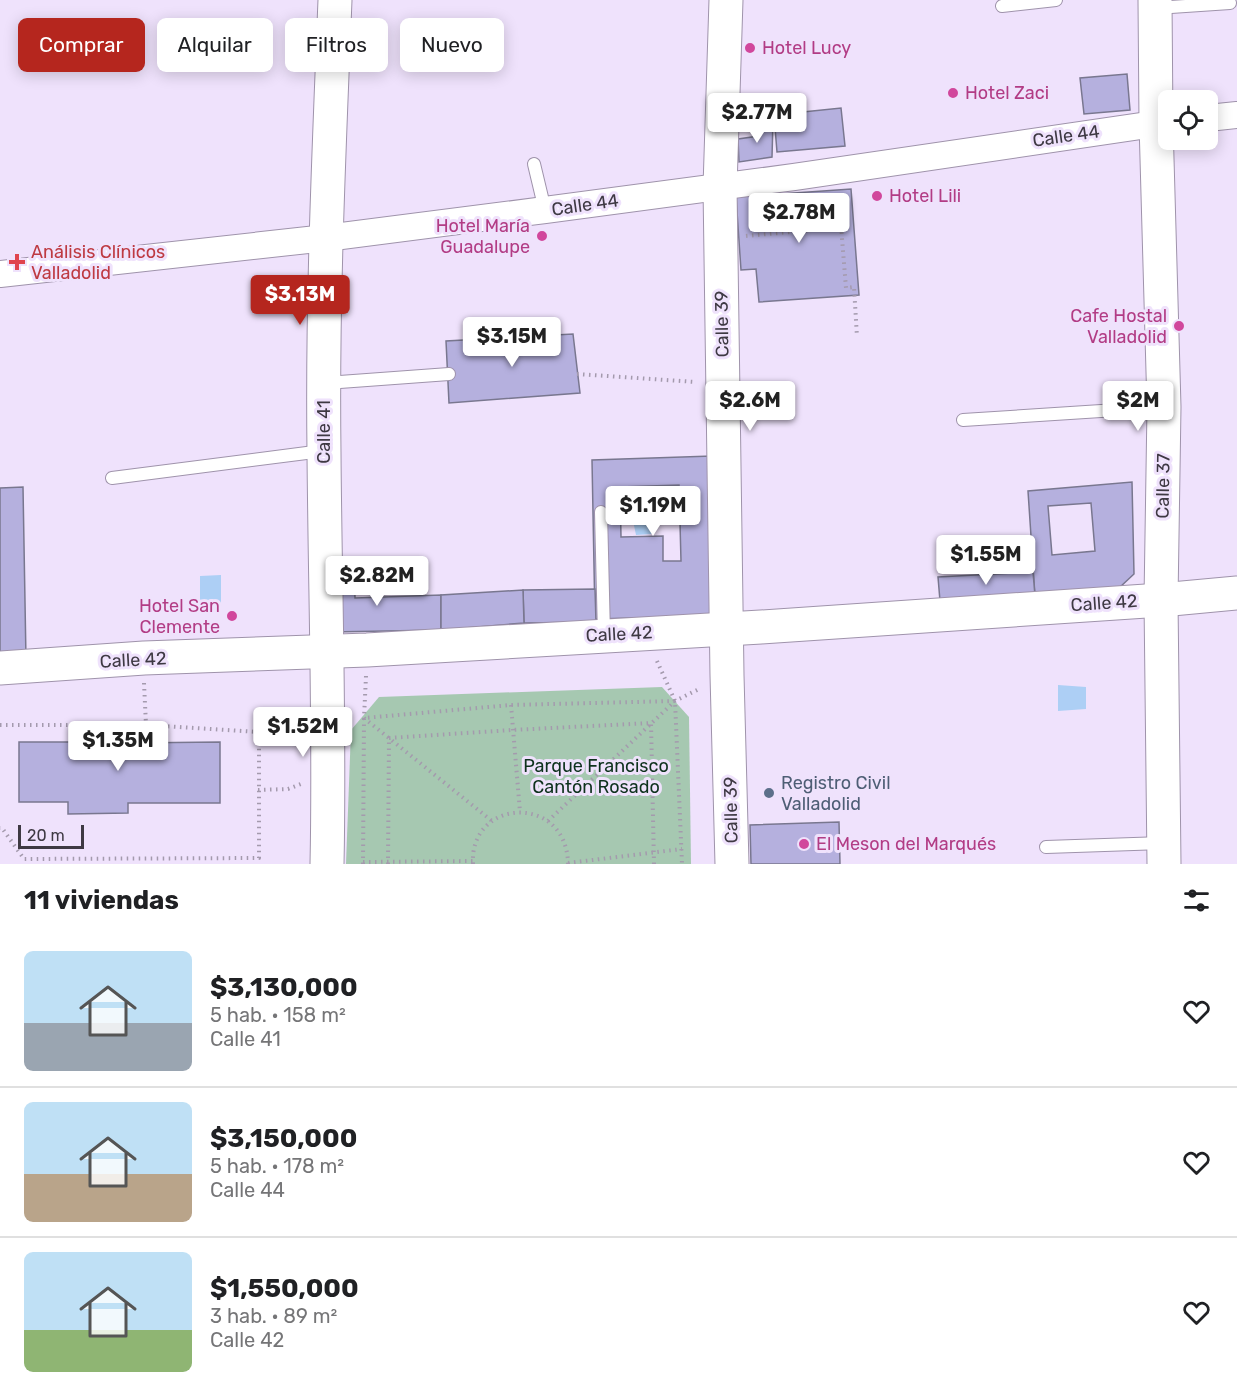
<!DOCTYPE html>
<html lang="es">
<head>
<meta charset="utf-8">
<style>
	:root { --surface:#fff; --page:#f2f2f2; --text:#202124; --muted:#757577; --line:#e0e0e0; --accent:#b5261e }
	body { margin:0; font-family:Rubik,sans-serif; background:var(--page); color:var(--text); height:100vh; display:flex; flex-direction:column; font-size:22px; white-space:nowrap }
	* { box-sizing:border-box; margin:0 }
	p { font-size:20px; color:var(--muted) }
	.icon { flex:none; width:33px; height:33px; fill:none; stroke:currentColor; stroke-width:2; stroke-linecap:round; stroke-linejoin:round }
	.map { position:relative; height:864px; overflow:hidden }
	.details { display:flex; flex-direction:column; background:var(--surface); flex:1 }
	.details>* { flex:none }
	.guide { position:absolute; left:18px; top:18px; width:600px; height:54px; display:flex; gap:12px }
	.fabs { position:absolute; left:1158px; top:90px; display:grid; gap:12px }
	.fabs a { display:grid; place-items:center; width:60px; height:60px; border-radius:9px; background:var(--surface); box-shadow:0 3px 15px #0003; font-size:30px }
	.scale { position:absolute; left:18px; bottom:15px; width:66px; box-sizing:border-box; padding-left:6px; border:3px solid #3e3943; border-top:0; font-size:16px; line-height:21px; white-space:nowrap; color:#3e3943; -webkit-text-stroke:4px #efe2fc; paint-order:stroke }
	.price { position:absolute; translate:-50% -51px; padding:0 14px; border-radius:6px; background:#fff; color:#222; font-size:20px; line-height:39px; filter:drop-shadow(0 2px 3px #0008) }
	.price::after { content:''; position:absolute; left:50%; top:36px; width:18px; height:14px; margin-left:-9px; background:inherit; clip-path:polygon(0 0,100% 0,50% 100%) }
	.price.active { background:var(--accent); color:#fff }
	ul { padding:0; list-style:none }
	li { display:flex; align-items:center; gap:18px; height:150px; padding:0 24px }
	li+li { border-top:2px solid var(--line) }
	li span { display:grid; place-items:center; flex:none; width:168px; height:120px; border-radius:9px; color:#555 }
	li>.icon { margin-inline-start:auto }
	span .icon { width:72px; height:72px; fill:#fffc; stroke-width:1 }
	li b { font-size:26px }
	h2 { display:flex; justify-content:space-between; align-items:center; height:72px; padding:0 24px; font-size:26px }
	.tag { padding:0 21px; border-radius:9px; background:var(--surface); box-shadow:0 3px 15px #0003; font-size:21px; line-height:54px }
	.tag.active { background:var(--accent); color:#fff }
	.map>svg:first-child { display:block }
	.green { fill:#a6c8b1 }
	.water { fill:#adcff5 }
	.building { fill:#b5b0de; stroke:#79778f; stroke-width:1.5; fill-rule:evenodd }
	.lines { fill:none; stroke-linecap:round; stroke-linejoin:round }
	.lane-casing { stroke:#9f93ab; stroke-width:14 }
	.street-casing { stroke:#9f93ab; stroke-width:28 }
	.secondary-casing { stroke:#9f93ab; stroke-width:35 }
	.path { stroke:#a49aad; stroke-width:4; stroke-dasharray:1.5 4.5; stroke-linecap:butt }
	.lane { stroke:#fff; stroke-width:12 }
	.street { stroke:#fff; stroke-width:26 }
	.secondary { stroke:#fff; stroke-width:33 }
	.hotel-dot { fill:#d1479c; stroke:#efe2fc; stroke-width:2 }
	.health-dot { fill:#e0444e; stroke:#efe2fc; stroke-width:2 }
	.service-dot { fill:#5c6f8a; stroke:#efe2fc; stroke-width:2 }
	.labels { text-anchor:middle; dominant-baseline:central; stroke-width:6; stroke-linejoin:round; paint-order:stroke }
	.hotel-label { font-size:18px; fill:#b23c85; stroke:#efe2fc; text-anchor:start }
	.street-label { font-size:18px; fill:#3e3943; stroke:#efe2fc }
	.health-label { font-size:18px; fill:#be3a42; stroke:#efe2fc; text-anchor:start }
	.park-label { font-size:18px; fill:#0e321d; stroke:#efe2fc }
	.service-label { font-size:18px; fill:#4e5e75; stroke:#efe2fc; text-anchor:start }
</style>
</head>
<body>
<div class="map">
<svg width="1237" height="864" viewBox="0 0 1237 864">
	<rect width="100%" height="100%" fill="#efe2fc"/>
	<!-- green -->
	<path class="green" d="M 662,687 L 689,717 L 691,864 L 346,864 L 351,730 L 379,697 Z"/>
	<!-- water -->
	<g class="water">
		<path d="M 641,507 C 661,511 658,518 652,534 L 636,535 L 632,516 Z"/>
		<path d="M 221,575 L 221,604 L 217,610 L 207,612 L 200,606 L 200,576 Z"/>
		<path d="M 1058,685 L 1086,687 L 1086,709 L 1058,711 Z"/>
	</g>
	<!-- building -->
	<g class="building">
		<path d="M 1127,74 L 1130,110 L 1084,114 L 1080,78 Z"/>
		<path d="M 841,108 L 845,146 L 777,152 L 774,115 Z"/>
		<path d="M 773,120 L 772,157 L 739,162 L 738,139 L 759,136 L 760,121 Z"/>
		<path d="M 851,189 L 859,295 L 759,302 L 756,269 L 741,270 L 736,197 Z"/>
		<path d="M 573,334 L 580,393 L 449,403 L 446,341 Z"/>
		<path d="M 712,456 L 712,616 L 595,619 L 592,460 ZM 679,485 L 681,561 L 663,561 L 663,536 L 621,537 L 620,487 Z"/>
		<path d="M 1132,482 L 1134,574 L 1120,587 L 1035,596 L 1028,491 ZM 1091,503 L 1095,551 L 1052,555 L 1048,506 Z"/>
		<path d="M 23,487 L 26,659 L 0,660 L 0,488 Z"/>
		<path d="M 354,559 L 355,598 L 441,595 L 441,630 L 331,632 L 329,560 Z"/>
		<path d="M 1033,572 L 1035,596 L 940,601 L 938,577 Z"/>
		<path d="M 595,589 L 596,622 L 524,623 L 523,590 Z"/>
		<path d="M 523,590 L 524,623 L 441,630 L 441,595 Z"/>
		<path d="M 128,730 L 129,743 L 220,742 L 220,803 L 128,803 L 128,813 L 68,814 L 68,802 L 19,802 L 19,742 L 70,742 L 70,731 Z"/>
		<path d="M 839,822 L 840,864 L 751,864 L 750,825 Z"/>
	</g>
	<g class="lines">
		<!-- lane casing -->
		<g class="lane-casing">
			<g id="lane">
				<path d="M 1002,6 L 1056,0"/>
				<path d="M 1156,8 L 1230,3"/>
				<path d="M 534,164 L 545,210"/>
				<path d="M 326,383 L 449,374"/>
				<path d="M 963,420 L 1163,407"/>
				<path d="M 112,478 L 322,451"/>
				<path d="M 601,512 L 604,635"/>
				<path d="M 1046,847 L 1163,843"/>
			</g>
		</g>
		<!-- street casing -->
		<g class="street-casing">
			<g id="street">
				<path d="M 1208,118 L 1237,115"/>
				<path d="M 0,274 L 326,238 L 545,210 L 794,177 L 1168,122"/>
			</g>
		</g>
		<!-- secondary casing -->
		<g class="secondary-casing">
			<g id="secondary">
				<path d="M 726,0 L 720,187 L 727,675 L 732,864"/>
				<path d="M 1155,0 L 1156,123 L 1164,407 L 1161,600 L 1164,864"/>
				<path d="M 0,668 L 144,658 L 367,650 L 761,627 L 1161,600 L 1237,593"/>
				<path d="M 327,864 C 330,727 325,590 324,452 C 322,301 329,151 335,0"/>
			</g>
		</g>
		<!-- path -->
		<g class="path">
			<path d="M 822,194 L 823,229"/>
			<path d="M 796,198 L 798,230"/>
			<path d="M 746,236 L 823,229 L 841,226 L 846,288 L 854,287 L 857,337"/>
			<path d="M 577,374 L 696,382"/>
			<path d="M 657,661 L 675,701 L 682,864"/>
			<path d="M 366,676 L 364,718 L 492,821"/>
			<path d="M 144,683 L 146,725"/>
			<path d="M 511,705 L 520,812"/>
			<path d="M 0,725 L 146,725 L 259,732 L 259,858 L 24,859 L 2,828 L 0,828"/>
			<path d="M 258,790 L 288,789 L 301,784"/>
			<path d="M 548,821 L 675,701 L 701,688"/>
			<path d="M 363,862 L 473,861"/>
			<path d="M 568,863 L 682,849"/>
			<path d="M 363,864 L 364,718 L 511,705 L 675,701"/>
			<path d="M 388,864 L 389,738 L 512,730 L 651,723 L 654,864"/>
			<path d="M 473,864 C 469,798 567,793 568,864"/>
		</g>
		<!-- lane -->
		<use href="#lane" class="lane"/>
		<!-- street -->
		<use href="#street" class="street"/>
		<!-- secondary -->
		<use href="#secondary" class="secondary"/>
	</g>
	<!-- markers -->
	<g class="hotel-dot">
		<circle cx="750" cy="48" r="6"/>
		<circle cx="953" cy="93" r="6"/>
		<circle cx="877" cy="196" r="6"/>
		<circle cx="542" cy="236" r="6"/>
		<circle cx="1179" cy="326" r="6"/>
		<circle cx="232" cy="616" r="6"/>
		<circle cx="804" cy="844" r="6"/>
	</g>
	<path class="health-dot" d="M14 253h6v6h6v6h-6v6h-6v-6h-6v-6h6z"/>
	<circle class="service-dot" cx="769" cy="793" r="6"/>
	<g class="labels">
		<!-- hotel labels -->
		<g class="hotel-label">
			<text x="762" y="48">Hotel Lucy</text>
			<text x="965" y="93">Hotel Zaci</text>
			<text x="889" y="196">Hotel Lili</text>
			<text x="530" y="226" text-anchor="end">Hotel María<tspan x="530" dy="21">Guadalupe</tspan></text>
			<text x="1167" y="316" text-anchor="end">Cafe Hostal<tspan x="1167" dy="21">Valladolid</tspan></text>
			<text x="220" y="606" text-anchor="end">Hotel San<tspan x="220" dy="21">Clemente</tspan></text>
			<text x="816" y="844">El Meson del Marqués</text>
		</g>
		<!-- street labels -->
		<g class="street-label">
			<text transform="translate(1066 136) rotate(-8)">Calle 44</text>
			<text transform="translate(585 205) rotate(-8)">Calle 44</text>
			<text transform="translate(722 324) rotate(-91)">Calle 39</text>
			<text transform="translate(324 432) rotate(-90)">Calle 41</text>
			<text transform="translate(1163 486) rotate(-89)">Calle 37</text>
			<text transform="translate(1104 603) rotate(-4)">Calle 42</text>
			<text transform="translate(619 634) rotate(-3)">Calle 42</text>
			<text transform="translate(133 660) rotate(-3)">Calle 42</text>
			<text transform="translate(731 810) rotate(-91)">Calle 39</text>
		</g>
		<!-- health labels -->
		<g class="health-label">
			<text x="31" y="252">Análisis Clínicos<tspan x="31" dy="21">Valladolid</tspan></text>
		</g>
		<!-- park labels -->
		<g class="park-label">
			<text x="596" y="766">Parque Francisco<tspan x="596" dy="21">Cantón Rosado</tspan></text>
		</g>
		<!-- service labels -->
		<g class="service-label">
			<text x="781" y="783">Registro Civil<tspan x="781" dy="21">Valladolid</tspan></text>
		</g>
	</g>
</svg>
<div class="fabs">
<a><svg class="icon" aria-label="locate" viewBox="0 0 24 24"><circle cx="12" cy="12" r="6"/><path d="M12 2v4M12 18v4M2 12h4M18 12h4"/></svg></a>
</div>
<div class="scale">20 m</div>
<b class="price" style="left:757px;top:144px">$2.77M</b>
<b class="price" style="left:799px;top:244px">$2.78M</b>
<b class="price active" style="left:300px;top:326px">$3.13M</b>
<b class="price" style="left:512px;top:368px">$3.15M</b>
<b class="price" style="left:750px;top:432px">$2.6M</b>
<b class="price" style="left:1138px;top:432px">$2M</b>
<b class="price" style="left:653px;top:537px">$1.19M</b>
<b class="price" style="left:986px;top:586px">$1.55M</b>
<b class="price" style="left:377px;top:607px">$2.82M</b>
<b class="price" style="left:303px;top:758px">$1.52M</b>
<b class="price" style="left:118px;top:772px">$1.35M</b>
<div class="guide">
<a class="tag active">Comprar</a>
<a class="tag">Alquilar</a>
<a class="tag">Filtros</a>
<a class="tag">Nuevo</a>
</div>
</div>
<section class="details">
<h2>11 viviendas<svg class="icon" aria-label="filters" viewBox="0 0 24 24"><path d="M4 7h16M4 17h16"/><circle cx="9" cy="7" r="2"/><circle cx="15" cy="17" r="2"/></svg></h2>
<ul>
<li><span style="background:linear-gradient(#bfe0f5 60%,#9aa5b1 0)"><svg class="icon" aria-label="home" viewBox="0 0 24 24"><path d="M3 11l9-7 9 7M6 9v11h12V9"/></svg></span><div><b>$3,130,000</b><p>5 hab. · 158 m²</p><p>Calle 41</p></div><svg class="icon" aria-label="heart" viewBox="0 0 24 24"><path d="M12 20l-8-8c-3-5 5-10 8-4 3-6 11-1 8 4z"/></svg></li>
<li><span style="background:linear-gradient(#bfe0f5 60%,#b9a48a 0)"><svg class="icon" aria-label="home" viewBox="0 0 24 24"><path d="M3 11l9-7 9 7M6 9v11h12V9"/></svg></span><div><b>$3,150,000</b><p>5 hab. · 178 m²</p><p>Calle 44</p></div><svg class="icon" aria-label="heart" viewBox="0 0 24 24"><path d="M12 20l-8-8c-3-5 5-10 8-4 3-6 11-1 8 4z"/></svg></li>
<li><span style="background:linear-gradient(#bfe0f5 65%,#8fb573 0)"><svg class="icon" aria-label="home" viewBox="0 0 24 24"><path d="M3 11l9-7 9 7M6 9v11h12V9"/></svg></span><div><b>$1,550,000</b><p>3 hab. · 89 m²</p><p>Calle 42</p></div><svg class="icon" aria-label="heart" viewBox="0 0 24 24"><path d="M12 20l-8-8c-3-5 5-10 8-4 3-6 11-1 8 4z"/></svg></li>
</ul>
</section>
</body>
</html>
